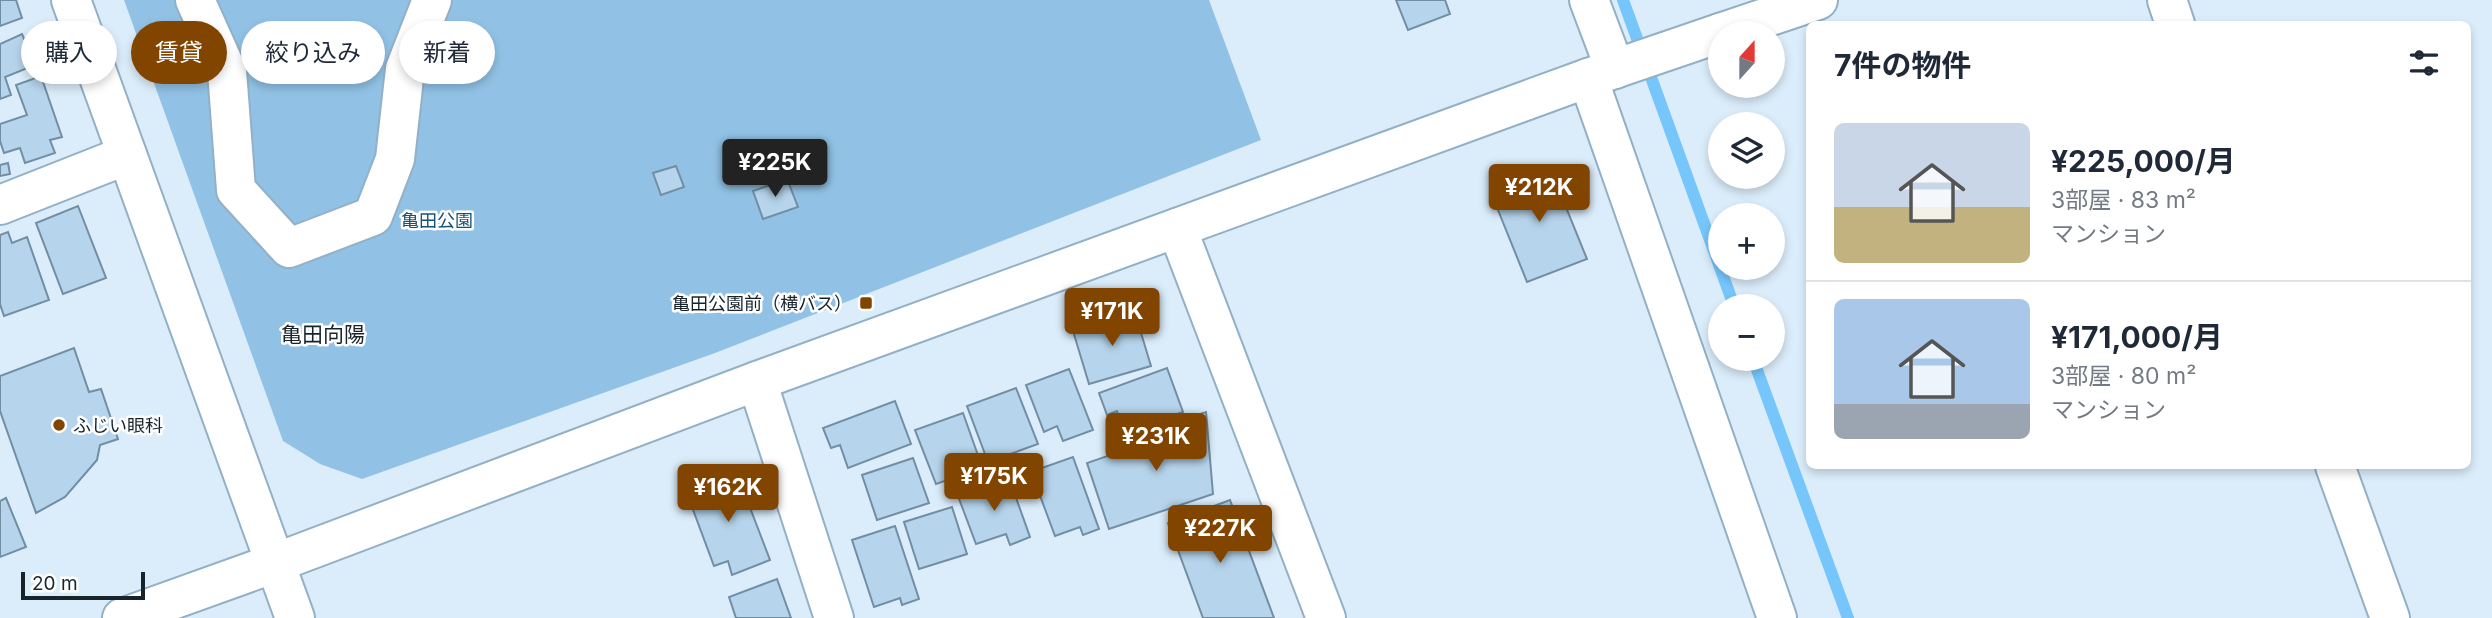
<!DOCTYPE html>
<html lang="ja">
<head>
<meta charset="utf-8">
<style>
	:root { --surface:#fff; --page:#f2f2f3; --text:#1f2937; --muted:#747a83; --line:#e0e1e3; --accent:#814500 }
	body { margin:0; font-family:Inter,"Noto Sans JP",sans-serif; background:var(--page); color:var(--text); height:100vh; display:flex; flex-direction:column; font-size:26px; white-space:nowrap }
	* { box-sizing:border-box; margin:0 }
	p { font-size:23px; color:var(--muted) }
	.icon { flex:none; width:38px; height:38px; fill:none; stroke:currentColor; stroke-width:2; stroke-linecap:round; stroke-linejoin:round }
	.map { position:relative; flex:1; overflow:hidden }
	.drawer { position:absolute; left:1806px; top:21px; width:665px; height:448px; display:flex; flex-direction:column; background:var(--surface); border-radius:10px; box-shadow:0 4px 10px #0003 }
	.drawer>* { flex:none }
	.guide { position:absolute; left:21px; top:21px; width:665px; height:63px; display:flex; gap:14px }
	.needle { width:46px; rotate:21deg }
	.controls { position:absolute; left:1708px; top:21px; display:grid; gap:14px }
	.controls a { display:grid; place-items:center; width:77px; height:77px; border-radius:50%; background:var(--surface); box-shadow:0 4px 10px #0003; font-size:35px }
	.scale { position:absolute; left:21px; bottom:18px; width:124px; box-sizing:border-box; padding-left:7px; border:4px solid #18242c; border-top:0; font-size:19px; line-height:24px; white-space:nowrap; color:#18242c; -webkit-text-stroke:5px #fff; paint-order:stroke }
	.price { position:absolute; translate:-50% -60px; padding:0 16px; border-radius:7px; background:var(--accent); color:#fff; font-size:23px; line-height:46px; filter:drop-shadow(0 2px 4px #0008) }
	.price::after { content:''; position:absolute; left:50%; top:42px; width:21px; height:16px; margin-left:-10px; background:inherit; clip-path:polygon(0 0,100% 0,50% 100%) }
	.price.current { background:#222; color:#fff }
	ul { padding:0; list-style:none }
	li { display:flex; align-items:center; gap:21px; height:175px; padding:0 28px }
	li+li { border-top:2px solid var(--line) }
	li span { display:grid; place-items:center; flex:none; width:196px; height:140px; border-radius:10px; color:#555 }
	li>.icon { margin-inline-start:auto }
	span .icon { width:84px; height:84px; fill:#fffc; stroke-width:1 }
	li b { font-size:30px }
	h2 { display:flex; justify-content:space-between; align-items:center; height:84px; padding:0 28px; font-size:30px }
	.pill { padding:0 24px; border-radius:32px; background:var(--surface); box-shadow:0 4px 10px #0003; font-size:24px; line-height:63px }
	.pill.current { background:var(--accent); color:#fff }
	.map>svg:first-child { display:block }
	.green { fill:#91c2e5 }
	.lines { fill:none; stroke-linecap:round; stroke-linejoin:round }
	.stream { stroke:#76c6fc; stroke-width:12 }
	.building { fill:#b6d4eb; stroke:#718ea3; stroke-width:2 }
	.minor-casing { stroke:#92b0c6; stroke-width:42 }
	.minor { stroke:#fff; stroke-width:38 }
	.poi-dot { fill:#814500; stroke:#fff; stroke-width:2.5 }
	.labels { text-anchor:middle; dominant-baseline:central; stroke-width:5; stroke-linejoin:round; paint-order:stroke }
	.park-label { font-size:18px; fill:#175377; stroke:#fff }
	.poi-label { font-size:18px; fill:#18242c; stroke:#fff; text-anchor:end }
	.quarter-label { font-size:21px; fill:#18242c; stroke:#fff }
</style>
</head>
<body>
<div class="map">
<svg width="2492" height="618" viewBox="0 0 2492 618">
	<rect width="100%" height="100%" fill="#dbedfb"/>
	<!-- green -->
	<path class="green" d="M 124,0 L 1209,0 L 1261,140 L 715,353 L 362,479 L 320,464 L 283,441 Z"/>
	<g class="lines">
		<!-- stream -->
		<g class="stream">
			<path d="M 1623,0 L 1734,306"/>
			<path d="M 1753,359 L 1848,618"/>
		</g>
	</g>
	<!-- building -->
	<g class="building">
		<path d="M 0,0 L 16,0 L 22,18 L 0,26 Z"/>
		<path d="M 1396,0 L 1445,0 L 1450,14 L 1408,30 Z"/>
		<path d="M 22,34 L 35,65 L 5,77 L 11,95 L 0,99 L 0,44 Z"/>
		<path d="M 41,76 L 62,137 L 50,140 L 55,153 L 25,163 L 20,148 L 4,153 L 0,141 L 0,124 L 27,115 L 16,85 Z"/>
		<path d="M 8,163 L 10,174 L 0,176 L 0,165 Z"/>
		<path d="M 676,166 L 684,187 L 661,195 L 653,173 Z"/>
		<path d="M 1550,168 L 1587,259 L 1527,282 L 1496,205 L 1508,176 L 1534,169 L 1536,173 Z"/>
		<path d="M 787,179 L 798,207 L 763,219 L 753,191 Z"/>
		<path d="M 78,206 L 106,278 L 63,294 L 36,223 Z"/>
		<path d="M 8,232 L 12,243 L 27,237 L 49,300 L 4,316 L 0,304 L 0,235 Z"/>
		<path d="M 1135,313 L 1151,366 L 1089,384 L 1073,331 Z"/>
		<path d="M 74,348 L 89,392 L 101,389 L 118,439 L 100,445 L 97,460 L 65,497 L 36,513 L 0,411 L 0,376 Z"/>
		<path d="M 1167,368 L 1183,412 L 1124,433 L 1117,411 L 1107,415 L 1099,393 Z"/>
		<path d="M 1069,369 L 1093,430 L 1063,441 L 1057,426 L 1044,432 L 1026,385 Z"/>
		<path d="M 1016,388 L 1038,444 L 988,462 L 967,406 Z"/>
		<path d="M 895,401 L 911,444 L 848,468 L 840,445 L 831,448 L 823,428 Z"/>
		<path d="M 1206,412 L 1213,494 L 1109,529 L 1087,463 L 1154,440 L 1150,430 Z"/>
		<path d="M 963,413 L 980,461 L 956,469 L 959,476 L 936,484 L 915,430 Z"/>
		<path d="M 1073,457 L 1099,529 L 1083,535 L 1080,527 L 1055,536 L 1039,493 L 1027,497 L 1019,476 Z"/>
		<path d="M 913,458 L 929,503 L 877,520 L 862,475 Z"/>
		<path d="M 736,471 L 770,560 L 732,575 L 728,561 L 714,566 L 686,491 Z"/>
		<path d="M 1009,478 L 1030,537 L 1010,545 L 1006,534 L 976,544 L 958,496 Z"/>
		<path d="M 6,498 L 26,547 L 0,557 L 0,501 Z"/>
		<path d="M 1230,500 L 1274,618 L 1203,618 L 1168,523 Z"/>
		<path d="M 952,507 L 967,554 L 919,569 L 904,522 Z"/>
		<path d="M 895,526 L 919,599 L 902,605 L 900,598 L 874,607 L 852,540 Z"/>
		<path d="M 777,579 L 791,618 L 736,618 L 729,597 Z"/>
	</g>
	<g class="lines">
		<!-- minor casing -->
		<g class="minor-casing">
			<g id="minor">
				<path d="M 71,0 L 295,618"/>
				<path d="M 195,0 L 227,71 L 236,190 L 289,248 L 373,216 L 395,159 L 405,69 L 432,0"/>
				<path d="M 1589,0 L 1615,69"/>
				<path d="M 2167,0 L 2175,24"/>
				<path d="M 1720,33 L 1818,0"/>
				<path d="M 1588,78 L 1777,618"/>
				<path d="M 0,205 L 127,155"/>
				<path d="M 1177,228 L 1326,618"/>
				<path d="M 757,381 L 834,618"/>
				<path d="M 2335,466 L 2390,618"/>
				<path d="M 122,618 L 275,563 L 757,381 L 1588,78 L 1720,33"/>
			</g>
		</g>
		<!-- minor -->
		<use href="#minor" class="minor"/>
	</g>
	<!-- markers -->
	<g class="poi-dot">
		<rect x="859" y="296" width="14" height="14" rx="3.5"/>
		<circle cx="59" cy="425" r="7"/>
	</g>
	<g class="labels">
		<!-- park labels -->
		<g class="park-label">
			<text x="437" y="220">亀田公園</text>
		</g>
		<!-- poi labels -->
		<g class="poi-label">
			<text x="852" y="303">亀田公園前（横バス）</text>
			<text x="73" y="425" text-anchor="start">ふじい眼科</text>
		</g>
		<!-- quarter labels -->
		<g class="quarter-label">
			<text x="323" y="334">亀田向陽</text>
		</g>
	</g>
</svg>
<div class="controls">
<a><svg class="needle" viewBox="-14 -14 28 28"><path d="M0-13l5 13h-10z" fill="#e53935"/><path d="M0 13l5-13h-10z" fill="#747a83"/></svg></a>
<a><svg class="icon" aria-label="layers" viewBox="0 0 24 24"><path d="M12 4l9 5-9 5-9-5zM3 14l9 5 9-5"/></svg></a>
<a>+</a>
<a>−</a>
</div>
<div class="scale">20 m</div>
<b class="price current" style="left:775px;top:199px">¥225K</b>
<b class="price" style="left:1539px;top:224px">¥212K</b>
<b class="price" style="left:1112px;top:348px">¥171K</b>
<b class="price" style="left:1156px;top:473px">¥231K</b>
<b class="price" style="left:994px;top:513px">¥175K</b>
<b class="price" style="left:728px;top:524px">¥162K</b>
<b class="price" style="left:1220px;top:565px">¥227K</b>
<div class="guide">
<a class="pill">購入</a>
<a class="pill current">賃貸</a>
<a class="pill">絞り込み</a>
<a class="pill">新着</a>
</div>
<section class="drawer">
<h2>7件の物件<svg class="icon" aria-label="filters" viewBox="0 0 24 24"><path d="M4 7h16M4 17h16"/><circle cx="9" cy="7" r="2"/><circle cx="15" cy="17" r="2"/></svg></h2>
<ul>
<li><span style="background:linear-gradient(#c9d6e8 60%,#c2b280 0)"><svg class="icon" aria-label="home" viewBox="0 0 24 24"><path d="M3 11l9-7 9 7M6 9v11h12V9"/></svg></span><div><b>¥225,000/月</b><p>3部屋 · 83 m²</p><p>マンション</p></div></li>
<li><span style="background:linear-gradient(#a9c7e8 75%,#9aa5b1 0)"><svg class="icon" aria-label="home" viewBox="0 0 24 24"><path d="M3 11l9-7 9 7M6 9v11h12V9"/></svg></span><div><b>¥171,000/月</b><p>3部屋 · 80 m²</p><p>マンション</p></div></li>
</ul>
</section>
</div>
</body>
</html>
